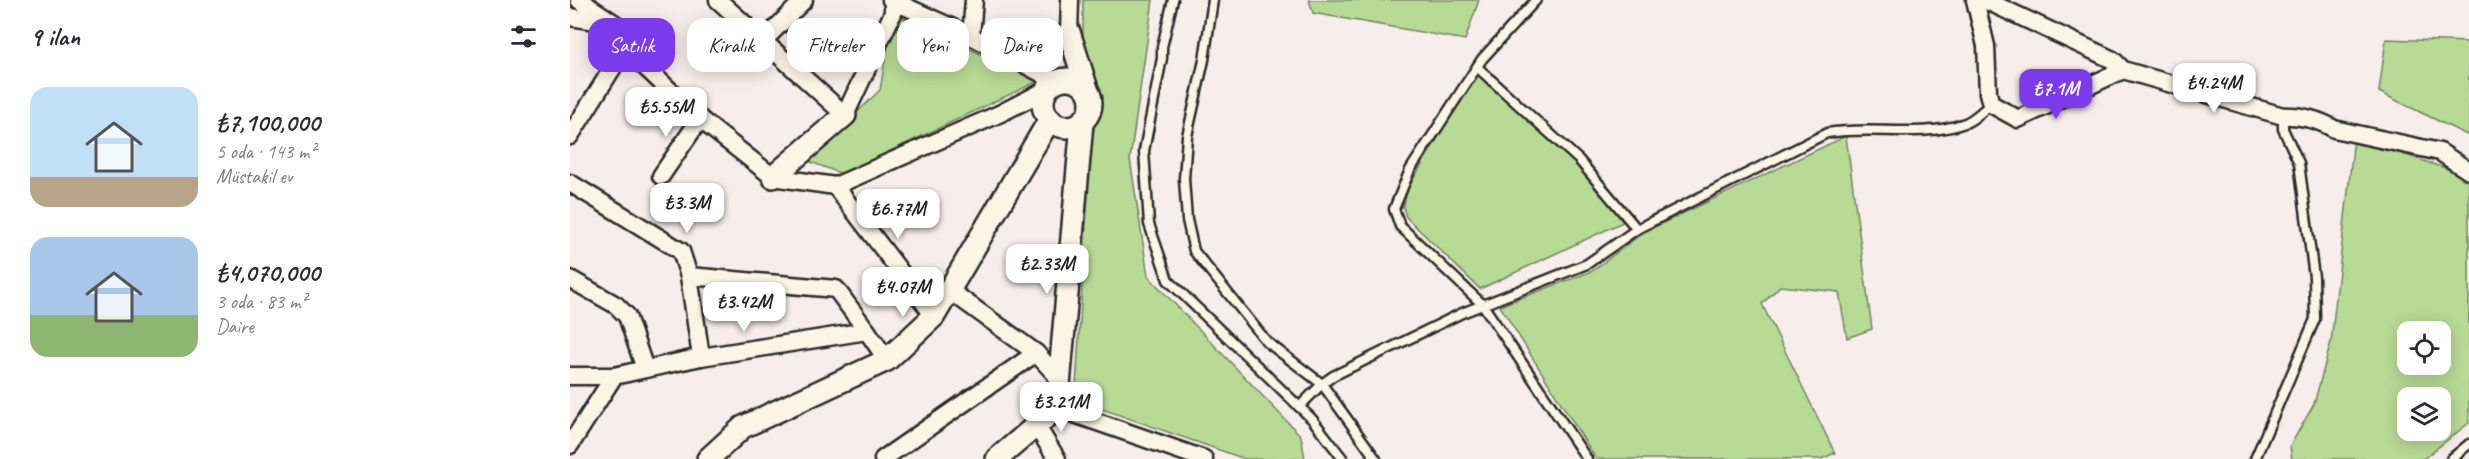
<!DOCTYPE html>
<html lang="tr">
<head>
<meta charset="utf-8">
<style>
	:root { --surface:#fff; --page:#f7f7f7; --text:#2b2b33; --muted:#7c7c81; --accent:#7c3aed }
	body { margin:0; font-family:Caveat,sans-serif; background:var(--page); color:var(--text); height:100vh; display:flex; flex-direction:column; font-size:22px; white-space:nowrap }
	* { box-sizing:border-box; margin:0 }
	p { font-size:20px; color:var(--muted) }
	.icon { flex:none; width:33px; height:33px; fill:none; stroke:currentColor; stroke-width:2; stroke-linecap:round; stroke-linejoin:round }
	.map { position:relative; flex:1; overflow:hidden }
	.details { display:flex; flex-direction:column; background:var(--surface); width:570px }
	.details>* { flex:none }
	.hud { position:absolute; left:18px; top:18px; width:570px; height:54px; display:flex; gap:12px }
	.buttons { position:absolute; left:1827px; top:321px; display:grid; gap:12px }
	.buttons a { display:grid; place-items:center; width:54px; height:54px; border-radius:12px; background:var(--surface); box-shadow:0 3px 15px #0003; font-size:30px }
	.price { position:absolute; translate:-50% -51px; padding:0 14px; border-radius:12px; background:#fff; color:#222; font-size:20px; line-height:39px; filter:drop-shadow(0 2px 3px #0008) }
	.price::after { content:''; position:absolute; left:50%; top:36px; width:18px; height:14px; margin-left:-9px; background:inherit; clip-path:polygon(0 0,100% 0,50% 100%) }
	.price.selected { background:var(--accent); color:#fff }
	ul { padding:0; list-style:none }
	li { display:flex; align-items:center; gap:18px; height:150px; padding:0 30px }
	li span { display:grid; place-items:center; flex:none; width:168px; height:120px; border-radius:18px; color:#555 }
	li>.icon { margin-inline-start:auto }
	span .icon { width:72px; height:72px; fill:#fffc; stroke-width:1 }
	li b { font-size:26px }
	h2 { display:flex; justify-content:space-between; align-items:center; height:72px; padding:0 30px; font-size:26px }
	.chip { padding:0 21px; border-radius:18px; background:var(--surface); box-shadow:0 3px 15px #0003; font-size:21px; line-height:54px }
	.chip.selected { background:var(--accent); color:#fff }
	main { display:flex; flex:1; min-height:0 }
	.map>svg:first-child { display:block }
	.green { fill:#b7da95; stroke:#718260; stroke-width:1.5; fill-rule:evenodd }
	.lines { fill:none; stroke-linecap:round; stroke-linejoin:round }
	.service-casing { stroke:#2b2b2b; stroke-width:13 }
	.minor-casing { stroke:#2b2b2b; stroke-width:21 }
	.tertiary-casing { stroke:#2b2b2b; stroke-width:26 }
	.service { stroke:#fcf5e5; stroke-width:8 }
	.minor { stroke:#fcf5e5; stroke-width:16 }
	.tertiary { stroke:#fcf5e5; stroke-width:21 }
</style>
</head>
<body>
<main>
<section class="details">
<h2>9 ilan<svg class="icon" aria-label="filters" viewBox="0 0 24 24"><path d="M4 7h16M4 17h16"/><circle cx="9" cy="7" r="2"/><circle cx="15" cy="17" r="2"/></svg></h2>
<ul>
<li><span style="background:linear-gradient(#bfe0f5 75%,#b9a48a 0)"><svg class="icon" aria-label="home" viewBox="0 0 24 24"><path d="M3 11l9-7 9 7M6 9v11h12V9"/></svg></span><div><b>₺7,100,000</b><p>5 oda · 143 m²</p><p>Müstakil ev</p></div></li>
<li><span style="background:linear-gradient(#a9c7e8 65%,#8fb573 0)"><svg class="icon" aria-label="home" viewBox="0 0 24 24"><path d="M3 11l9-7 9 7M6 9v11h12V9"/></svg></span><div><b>₺4,070,000</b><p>3 oda · 83 m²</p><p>Daire</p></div></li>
</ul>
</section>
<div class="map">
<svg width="1899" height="459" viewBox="0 0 1899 459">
	<rect width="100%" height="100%" fill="#f7edea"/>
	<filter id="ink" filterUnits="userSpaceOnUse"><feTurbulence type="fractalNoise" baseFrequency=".0167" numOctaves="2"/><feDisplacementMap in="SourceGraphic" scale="12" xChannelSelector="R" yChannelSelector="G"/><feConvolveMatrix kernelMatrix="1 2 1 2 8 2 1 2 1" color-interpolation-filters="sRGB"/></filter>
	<g filter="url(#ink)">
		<!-- green -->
		<g class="green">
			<path d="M 513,0 L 583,0 L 560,159 L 578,276 L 731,436 L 735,459 L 675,459 L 512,402 L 506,387 L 524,89 L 513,46 Z"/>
			<path d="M 739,0 L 909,0 L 895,40 L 743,13 Z"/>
			<path d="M 323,13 L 468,81 L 272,174 L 238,161 L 310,90 Z"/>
			<path d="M 1816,39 L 1899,42 L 1899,136 L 1809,92 Z"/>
			<path d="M 907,72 L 1010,165 L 1053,222 L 910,289 L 836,217 L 833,207 L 838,188 Z"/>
			<path d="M 1276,136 L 1302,329 L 1277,338 L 1269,292 L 1210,286 L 1192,304 L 1265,453 L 1251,459 L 1026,459 L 930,306 L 1022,271 L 1074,232 Z"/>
			<path d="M 1784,138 L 1899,176 L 1899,423 L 1853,459 L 1722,459 L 1720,446 L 1744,404 L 1761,342 ZM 1838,332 L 1870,332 L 1870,364 L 1838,364 ZM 1838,398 L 1870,398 L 1870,430 L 1838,430 Z"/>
		</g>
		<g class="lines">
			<!-- service casing -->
			<g class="service-casing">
				<g id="service">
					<path d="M 603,0 L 592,47 L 592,58 L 574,151 L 579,224 L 598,280 L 742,419 L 773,459"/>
					<path d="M 643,0 L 634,60 L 617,136 L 614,179 L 617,220 L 624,251 L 697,342 L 752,384 L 806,459"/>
					<path d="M 966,0 L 912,59 L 840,170 L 824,209 L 830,226 L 913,305 L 1017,459"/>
					<path d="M 907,67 L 1009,160 L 1067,229"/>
					<path d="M 729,407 L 752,384 L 763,376 L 892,313 L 1017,264 L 1067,229 L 1257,133 C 1302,125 1351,139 1395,123 C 1404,120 1413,110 1421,104"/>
					<path d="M 1685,459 L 1745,319 L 1744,277 L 1729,163 L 1713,129 L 1713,116"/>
					<path d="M 1881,459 L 1899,444"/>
				</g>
			</g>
			<!-- minor casing -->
			<g class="minor-casing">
				<g id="minor">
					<path d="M 9,0 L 44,23 L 55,48 L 130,119 L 203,177 L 265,186 L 429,114 L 476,90"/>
					<path d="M 148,0 L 275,115 L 323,13 L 323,0"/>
					<path d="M 321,0 L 401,36 L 486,81"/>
					<path d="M 1405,0 L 1416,46 L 1418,93 L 1421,104 L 1448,119 L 1553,70"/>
					<path d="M 1415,0 L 1543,60 L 1553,70 L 1713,116 C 1730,115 1750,120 1764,129 L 1870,152 L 1899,171"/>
					<path d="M 0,17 L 40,23"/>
					<path d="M 499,32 L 500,0"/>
					<path d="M 401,36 L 404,0"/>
					<path d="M 193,41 L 234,0"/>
					<path d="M 0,136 L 55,48"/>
					<path d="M 91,176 L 130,119"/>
					<path d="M 0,183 L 111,251 L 119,276 L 131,357"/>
					<path d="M 265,186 L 364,316"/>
					<path d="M 119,276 L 266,289 L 297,331"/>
					<path d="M 0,279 L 46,305 L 57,316 L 75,369"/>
					<path d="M 379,290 L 466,353"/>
					<path d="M 0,376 L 44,376 L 131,357 L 297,331 L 317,360"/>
					<path d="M 487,408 L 634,459"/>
					<path d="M 466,425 L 487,459"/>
					<path d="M 0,445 L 44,376"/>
					<path d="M 313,459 L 466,353 L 489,378"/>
				</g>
			</g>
			<!-- tertiary casing -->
			<g class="tertiary-casing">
				<g id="tertiary">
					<path d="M 499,32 L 517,89"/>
					<circle cx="497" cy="103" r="24"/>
					<path d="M 203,177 L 275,115"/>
					<path d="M 138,459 L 173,427 L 317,360 L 364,316 L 480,119"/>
					<path d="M 427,459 L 487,408 L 512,123"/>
				</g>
			</g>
			<!-- service -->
			<use href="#service" class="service"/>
			<!-- minor -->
			<use href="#minor" class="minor"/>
			<!-- tertiary -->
			<use href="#tertiary" class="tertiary"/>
		</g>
	</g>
</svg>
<div class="buttons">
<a><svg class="icon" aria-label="locate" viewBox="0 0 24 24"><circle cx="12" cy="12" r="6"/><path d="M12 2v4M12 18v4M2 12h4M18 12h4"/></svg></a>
<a><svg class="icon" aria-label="layers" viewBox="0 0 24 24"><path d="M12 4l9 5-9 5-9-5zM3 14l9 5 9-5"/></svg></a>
</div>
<b class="price" style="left:1644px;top:114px">₺4.24M</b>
<b class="price selected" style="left:1486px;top:120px">₺7.1M</b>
<b class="price" style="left:96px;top:138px">₺5.55M</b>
<b class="price" style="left:117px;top:234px">₺3.3M</b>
<b class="price" style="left:328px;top:240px">₺6.77M</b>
<b class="price" style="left:477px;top:295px">₺2.33M</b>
<b class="price" style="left:333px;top:318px">₺4.07M</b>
<b class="price" style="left:174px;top:333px">₺3.42M</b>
<b class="price" style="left:491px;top:433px">₺3.21M</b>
<div class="hud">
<a class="chip selected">Satılık</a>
<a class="chip">Kiralık</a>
<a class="chip">Filtreler</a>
<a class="chip">Yeni</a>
<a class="chip">Daire</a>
</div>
</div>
</main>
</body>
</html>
